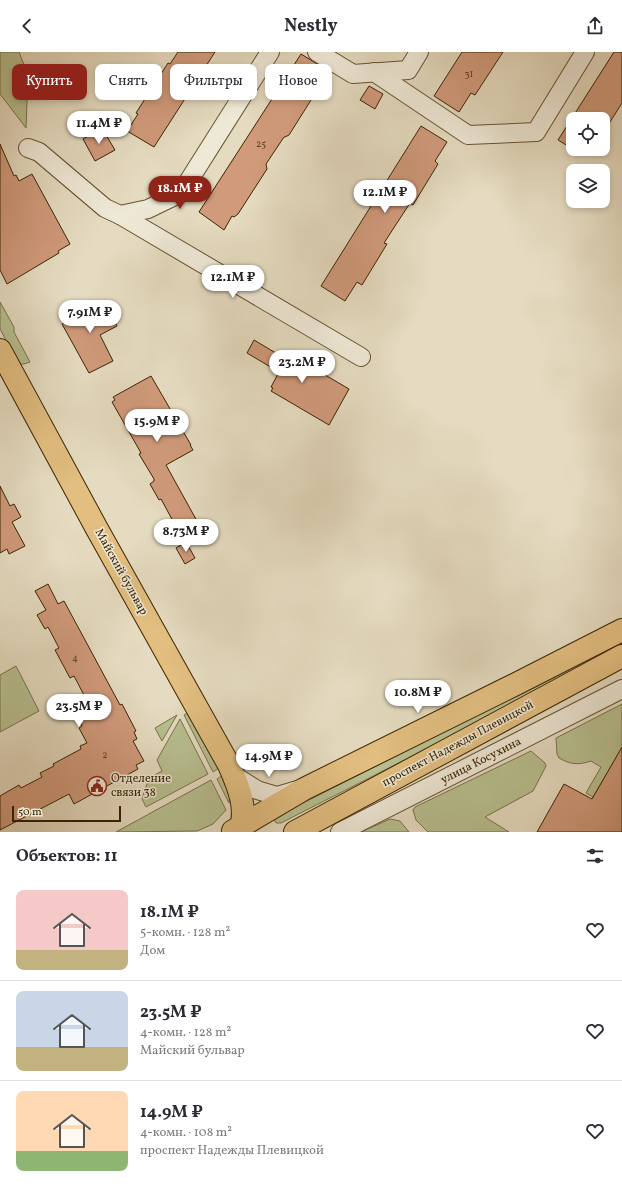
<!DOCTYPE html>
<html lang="ru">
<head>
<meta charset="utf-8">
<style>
	:root { --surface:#fff; --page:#f7f7f7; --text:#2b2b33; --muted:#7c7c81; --line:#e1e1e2; --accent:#8f2418 }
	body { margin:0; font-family:Vollkorn,serif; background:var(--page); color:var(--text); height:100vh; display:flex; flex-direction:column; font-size:15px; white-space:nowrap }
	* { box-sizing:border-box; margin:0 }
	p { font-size:13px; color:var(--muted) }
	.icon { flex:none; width:22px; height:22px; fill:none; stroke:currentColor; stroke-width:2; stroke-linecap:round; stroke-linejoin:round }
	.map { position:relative; height:780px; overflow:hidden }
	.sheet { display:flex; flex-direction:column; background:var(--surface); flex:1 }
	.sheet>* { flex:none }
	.banner { position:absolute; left:12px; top:12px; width:400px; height:36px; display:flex; gap:8px }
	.tools { position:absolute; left:566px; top:60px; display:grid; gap:8px }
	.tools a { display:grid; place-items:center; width:44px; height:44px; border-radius:8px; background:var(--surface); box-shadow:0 2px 6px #0003; font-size:20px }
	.scale { position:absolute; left:12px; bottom:10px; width:109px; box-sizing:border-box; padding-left:4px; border:2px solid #3b2402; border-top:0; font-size:11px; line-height:14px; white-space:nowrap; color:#3b2402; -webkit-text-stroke:3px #eee8d6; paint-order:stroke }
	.price { position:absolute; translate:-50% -34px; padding:0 9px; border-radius:14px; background:#fff; color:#222; font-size:13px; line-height:26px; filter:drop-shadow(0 1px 2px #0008) }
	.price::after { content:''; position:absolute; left:50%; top:24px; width:12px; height:9px; margin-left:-6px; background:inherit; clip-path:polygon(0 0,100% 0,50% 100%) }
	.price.current { background:var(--accent); color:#fff }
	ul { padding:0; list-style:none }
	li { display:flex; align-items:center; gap:12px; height:100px; padding:0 16px }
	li+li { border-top:1px solid var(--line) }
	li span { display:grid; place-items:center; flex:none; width:112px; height:80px; border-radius:8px; color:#555 }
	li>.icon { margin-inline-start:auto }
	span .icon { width:48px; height:48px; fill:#fffc; stroke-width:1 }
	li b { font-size:17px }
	h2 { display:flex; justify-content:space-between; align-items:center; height:48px; padding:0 16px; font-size:17px }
	.tag { padding:0 14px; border-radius:8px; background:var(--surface); box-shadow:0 2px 6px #0003; font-size:14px; line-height:36px }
	.tag.current { background:var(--accent); color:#fff }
	header { display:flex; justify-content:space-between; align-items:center; height:52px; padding:0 16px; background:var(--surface); font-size:18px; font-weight:700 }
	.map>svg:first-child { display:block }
	.green { fill:#b8bf90; stroke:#7a7249 }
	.building { fill:#d09a7b; stroke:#3b2402 }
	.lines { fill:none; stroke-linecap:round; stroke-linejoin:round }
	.minor-casing { stroke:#665232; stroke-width:20 }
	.major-casing { stroke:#3b2402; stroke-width:24 }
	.minor { stroke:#eee8d6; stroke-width:18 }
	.major { stroke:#e2be80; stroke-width:22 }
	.labels { text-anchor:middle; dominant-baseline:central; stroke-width:3; stroke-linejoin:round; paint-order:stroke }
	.number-label { font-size:10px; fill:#604220 }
	.street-label { font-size:12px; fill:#3b2402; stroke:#eee8d6 }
	.poi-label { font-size:12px; fill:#3b2402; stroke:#eee8d6; text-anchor:start }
</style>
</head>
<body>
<header><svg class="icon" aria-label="back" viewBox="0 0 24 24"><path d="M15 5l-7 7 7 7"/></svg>Nestly<svg class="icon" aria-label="share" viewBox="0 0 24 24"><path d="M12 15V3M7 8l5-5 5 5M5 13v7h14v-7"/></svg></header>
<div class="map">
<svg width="622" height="780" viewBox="0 0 622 780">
	<rect width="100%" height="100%" fill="#e5dbc0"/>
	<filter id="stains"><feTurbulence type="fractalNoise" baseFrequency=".005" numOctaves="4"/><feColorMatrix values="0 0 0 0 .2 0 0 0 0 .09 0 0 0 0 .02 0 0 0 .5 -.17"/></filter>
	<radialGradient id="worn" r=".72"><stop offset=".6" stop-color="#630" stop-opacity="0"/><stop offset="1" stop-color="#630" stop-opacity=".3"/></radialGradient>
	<!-- green -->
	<g class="green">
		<path d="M 0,0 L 19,0 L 28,23 L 26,76 L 0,42 Z"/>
		<path d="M 0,250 L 14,275 L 14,280 L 30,310 L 24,312 L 19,312 L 0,277 Z"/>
		<path d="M 622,590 L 622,597 L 281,771 L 276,771 L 274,767 L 299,753 Z"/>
		<path d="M 16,614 L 39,659 L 0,680 L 0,623 Z"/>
		<path d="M 622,652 L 622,698 L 620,699 L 593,745 L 586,741 L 601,715 L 591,709 C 579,713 571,713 559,706 L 557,702 L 556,686 Z"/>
		<path d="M 190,660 L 219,716 L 213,720 L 184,663 Z"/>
		<path d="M 177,663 L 162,689 L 155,676 Z"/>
		<path d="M 180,667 L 208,722 L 146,755 L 142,747 L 149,726 L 162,719 L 157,708 Z"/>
		<path d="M 531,699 L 545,711 L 546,714 L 533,739 L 485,765 L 509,780 L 428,780 L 416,768 L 413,758 L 415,755 Z"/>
		<path d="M 223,723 L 230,743 L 229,751 L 217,727 Z"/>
		<path d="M 211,728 L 226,758 L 213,772 L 197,779 L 116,780 Z"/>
		<path d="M 390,767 L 400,769 L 409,780 L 361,780 Z"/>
	</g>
	<!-- building -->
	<g class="building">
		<path d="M 178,0 L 215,0 L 154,95 L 127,79 L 138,62 L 136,61 L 168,11 L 170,12 Z"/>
		<path d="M 462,0 L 503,0 L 475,43 L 471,41 L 459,60 L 434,44 Z"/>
		<path d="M 614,0 L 622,0 L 622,51 L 603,81 L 603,67 L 573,67 L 573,97 L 558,88 Z"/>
		<path d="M 301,2 L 327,18 L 318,32 L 318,37 L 289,83 L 285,85 L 284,85 L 266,112 L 267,117 L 238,162 L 234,165 L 232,164 L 224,178 L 199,160 Z"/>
		<path d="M 369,34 L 383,42 L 375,57 L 360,48 Z"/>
		<path d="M 421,74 L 447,90 L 435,109 L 438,112 L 413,153 L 410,151 L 384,191 L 387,192 L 362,233 L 357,230 L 345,249 L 321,234 Z"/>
		<path d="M 99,78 L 103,78 L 115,98 L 95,109 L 83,87 Z"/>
		<path d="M 0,92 L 14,124 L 16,123 L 19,129 L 32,122 L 70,192 L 58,199 L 59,201 L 7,232 L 0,218 Z"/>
		<path d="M 105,250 L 117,274 L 100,283 L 113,309 L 89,321 L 62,272 L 68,269 L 64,262 L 84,252 L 87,259 Z"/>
		<path d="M 254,288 L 286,307 L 290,301 L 304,308 L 303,310 L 349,337 L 329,373 L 271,339 L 273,336 L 271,335 L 279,320 L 247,301 Z"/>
		<path d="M 151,324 L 191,393 L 190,393 L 193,398 L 166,413 L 197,469 L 181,478 L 176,469 L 174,471 L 161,447 L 159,448 L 150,432 L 154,429 L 154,427 L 139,402 L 141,401 L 112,350 L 115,348 L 113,345 Z"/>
		<path d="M 0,434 L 10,454 L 14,452 L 21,465 L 12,470 L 25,494 L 9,502 L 7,497 L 0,501 Z"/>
		<path d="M 186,490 L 195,506 L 185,512 L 176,496 Z"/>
		<path d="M 48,532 L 58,552 L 64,549 L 120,653 L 122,652 L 136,679 L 134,680 L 137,687 L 133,689 L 144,709 L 136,713 L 138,717 L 74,752 L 69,742 L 0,778 L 0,744 L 19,733 L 21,736 L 42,725 L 40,721 L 54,714 L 53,712 L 81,697 L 80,694 L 87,691 L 79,676 L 82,674 L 79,668 L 90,663 L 81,647 L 85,645 L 74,624 L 70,626 L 55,598 L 59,596 L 48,575 L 45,577 L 37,563 L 46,558 L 35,539 Z"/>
		<path d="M 622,695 L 622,780 L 537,780 L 564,732 L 592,747 Z"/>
	</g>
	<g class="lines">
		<!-- minor casing -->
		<g class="minor-casing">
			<g id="minor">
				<path d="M 317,0 L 353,22 L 408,18 L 419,0"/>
				<path d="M 374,20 L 468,83 L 536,80 L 585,0"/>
				<path d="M 28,96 L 39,100 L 105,156 L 120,163 L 148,157 L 181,141 L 270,0"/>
				<path d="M 120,163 L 361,305"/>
				<path d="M 233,723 L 257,738 L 277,744 L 297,738"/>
				<path d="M 340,780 L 622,637"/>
			</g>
		</g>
		<!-- major casing -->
		<g class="major-casing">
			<g id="major">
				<path d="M 0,298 L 97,477 L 229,713 C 238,733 249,759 239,780"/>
				<path d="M 233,779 L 304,737 L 516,632 L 622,578"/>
				<path d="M 295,780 L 622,604"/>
			</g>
		</g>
		<!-- minor -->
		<use href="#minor" class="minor"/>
		<!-- major -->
		<use href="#major" class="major"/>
	</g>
	<!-- icons -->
	<defs>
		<g id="civic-ring" transform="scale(1)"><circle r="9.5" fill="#eee8d6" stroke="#8f2418" stroke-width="1.5"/><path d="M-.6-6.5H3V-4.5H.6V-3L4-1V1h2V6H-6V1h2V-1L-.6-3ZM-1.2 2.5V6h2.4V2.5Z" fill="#8f2418"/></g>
	</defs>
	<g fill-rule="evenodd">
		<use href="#civic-ring" x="97" y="734"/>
	</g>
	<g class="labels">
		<!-- number labels -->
		<g class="number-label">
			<text x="469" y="22">31</text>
			<text x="261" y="92">25</text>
			<text x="75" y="606">4</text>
			<text x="105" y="703">2</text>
		</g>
		<!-- street labels -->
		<g class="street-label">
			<text transform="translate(121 520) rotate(61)">Майский бульвар</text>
			<text transform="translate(458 692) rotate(-28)">проспект Надежды Плевицкой</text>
			<text transform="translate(481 709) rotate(-27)">улица Косухина</text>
		</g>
		<!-- poi labels -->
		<g class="poi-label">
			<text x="111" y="727">Отделение<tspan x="111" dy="14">связи 38</tspan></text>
		</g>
	</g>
	<rect width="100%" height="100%" filter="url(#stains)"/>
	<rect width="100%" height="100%" fill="url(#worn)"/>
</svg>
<div class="tools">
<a><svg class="icon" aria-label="locate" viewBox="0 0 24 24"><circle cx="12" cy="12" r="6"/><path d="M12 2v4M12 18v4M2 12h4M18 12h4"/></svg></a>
<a><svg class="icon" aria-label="layers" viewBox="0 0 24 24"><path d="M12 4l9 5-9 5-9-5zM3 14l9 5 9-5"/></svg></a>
</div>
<div class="scale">50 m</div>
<b class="price" style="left:99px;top:93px">11.4M ₽</b>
<b class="price current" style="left:180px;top:158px">18.1M ₽</b>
<b class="price" style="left:385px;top:162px">12.1M ₽</b>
<b class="price" style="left:233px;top:247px">12.1M ₽</b>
<b class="price" style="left:90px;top:282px">7.91M ₽</b>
<b class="price" style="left:302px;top:332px">23.2M ₽</b>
<b class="price" style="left:157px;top:391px">15.9M ₽</b>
<b class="price" style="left:186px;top:501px">8.73M ₽</b>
<b class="price" style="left:418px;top:662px">10.8M ₽</b>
<b class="price" style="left:79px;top:676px">23.5M ₽</b>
<b class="price" style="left:269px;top:726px">14.9M ₽</b>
<div class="banner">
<a class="tag current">Купить</a>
<a class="tag">Снять</a>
<a class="tag">Фильтры</a>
<a class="tag">Новое</a>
</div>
</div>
<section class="sheet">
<h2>Объектов: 11<svg class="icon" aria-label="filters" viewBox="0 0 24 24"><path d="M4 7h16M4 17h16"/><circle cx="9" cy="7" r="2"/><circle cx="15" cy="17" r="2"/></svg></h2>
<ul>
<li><span style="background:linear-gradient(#f6c9c9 75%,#c2b280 0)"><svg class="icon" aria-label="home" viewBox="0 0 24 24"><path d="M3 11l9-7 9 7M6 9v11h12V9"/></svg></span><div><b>18.1M ₽</b><p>5-комн. · 128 m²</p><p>Дом</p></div><svg class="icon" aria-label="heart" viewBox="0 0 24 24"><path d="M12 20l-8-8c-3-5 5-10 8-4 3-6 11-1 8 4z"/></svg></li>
<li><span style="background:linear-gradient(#c9d6e8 70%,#c2b280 0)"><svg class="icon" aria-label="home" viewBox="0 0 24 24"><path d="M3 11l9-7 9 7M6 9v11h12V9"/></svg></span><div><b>23.5M ₽</b><p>4-комн. · 128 m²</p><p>Майский бульвар</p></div><svg class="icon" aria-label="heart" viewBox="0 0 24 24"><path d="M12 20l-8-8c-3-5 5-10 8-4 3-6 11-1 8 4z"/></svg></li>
<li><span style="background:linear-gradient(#ffd9b3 75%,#8fb573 0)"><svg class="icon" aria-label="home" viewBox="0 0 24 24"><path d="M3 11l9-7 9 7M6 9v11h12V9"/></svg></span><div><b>14.9M ₽</b><p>4-комн. · 108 m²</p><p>проспект Надежды Плевицкой</p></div><svg class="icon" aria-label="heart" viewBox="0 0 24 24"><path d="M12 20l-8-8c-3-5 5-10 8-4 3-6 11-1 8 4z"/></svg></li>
</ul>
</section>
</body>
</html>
